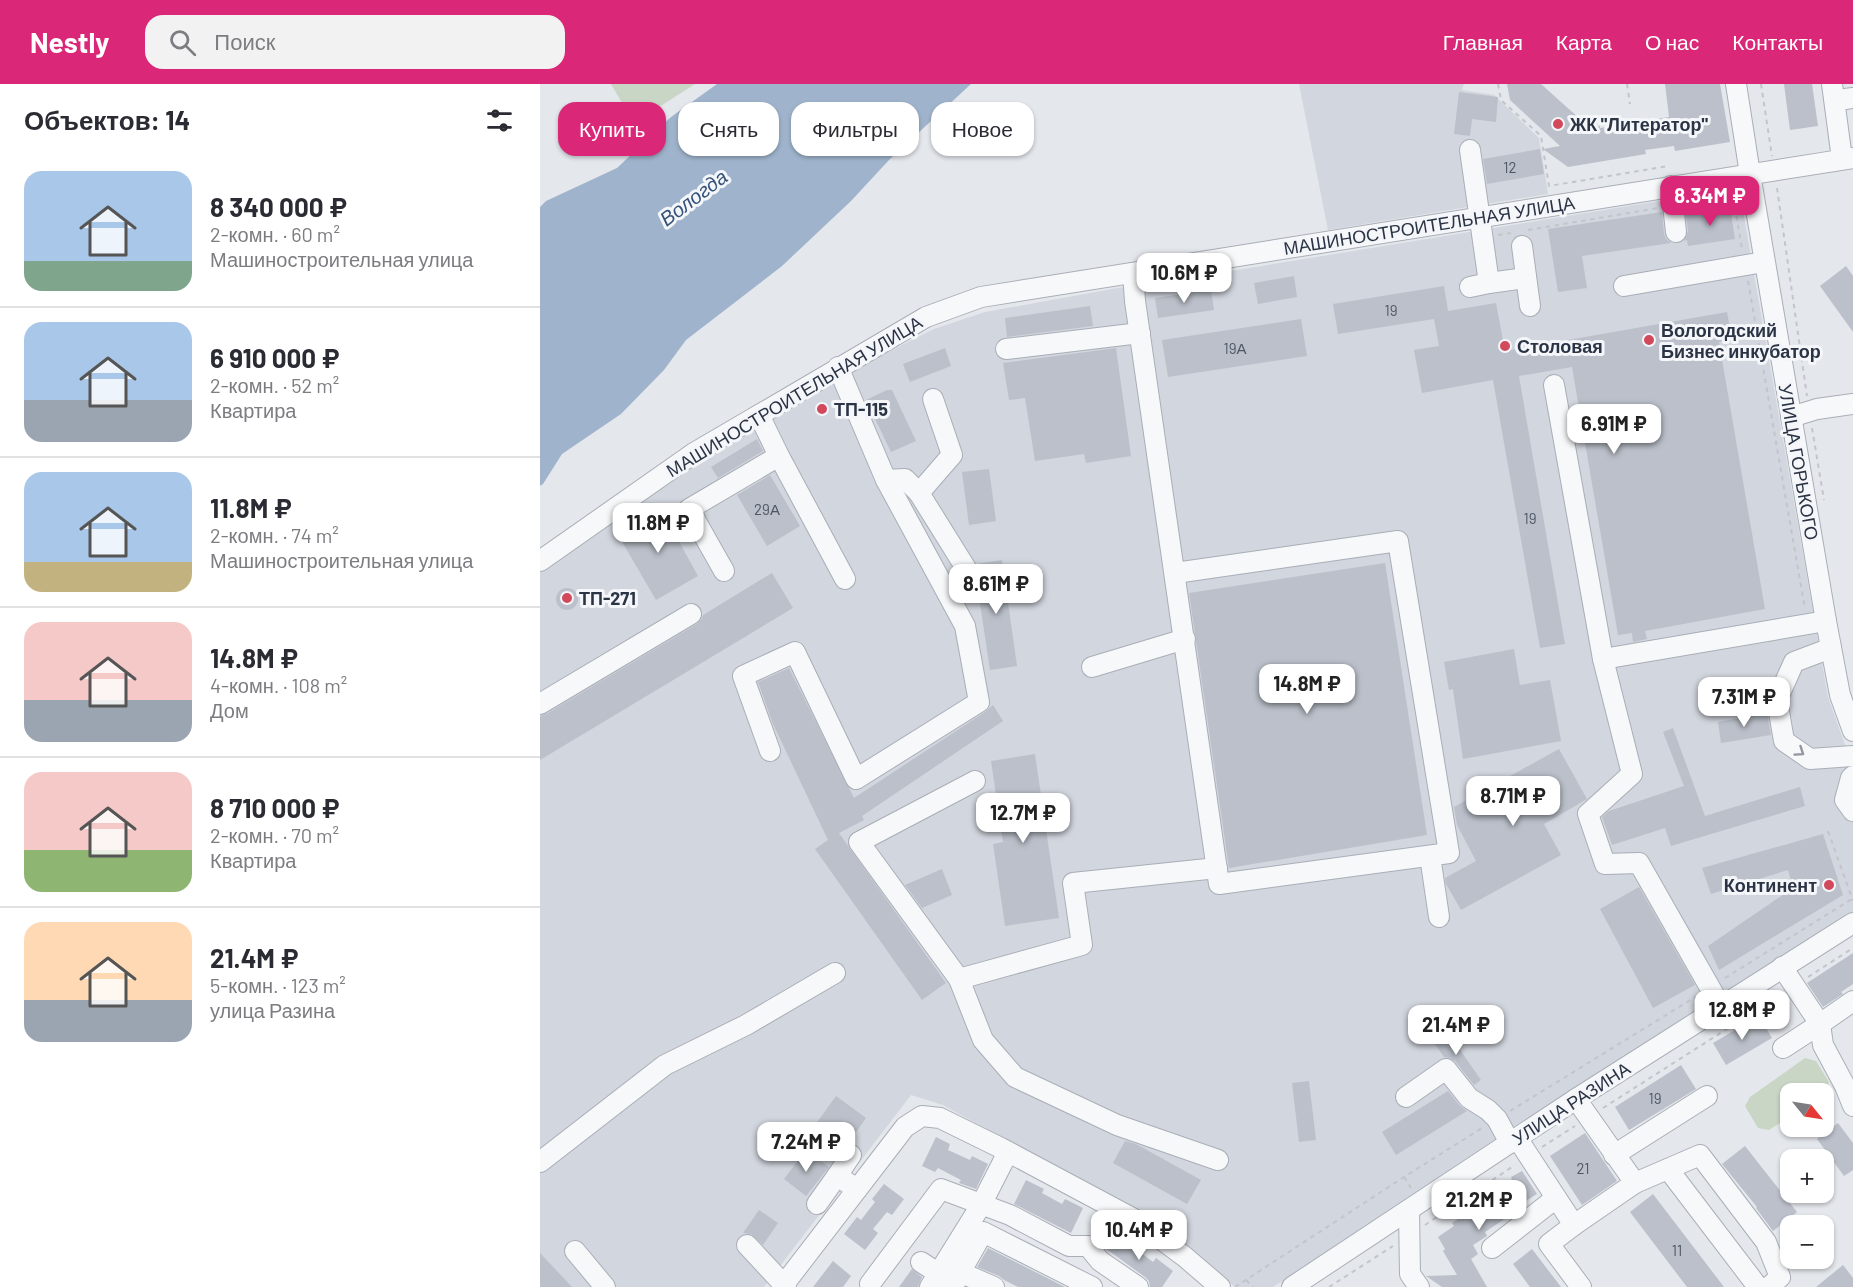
<!DOCTYPE html>
<html lang="ru">
<head>
<meta charset="utf-8">
<style>
	:root { --surface:#fff; --page:#f2f2f3; --text:#2b2b33; --muted:#7c7c81; --line:#e1e1e2; --accent:#db2777 }
	body { margin:0; font-family:Barlow,sans-serif; background:var(--page); color:var(--text); height:100vh; display:flex; flex-direction:column; font-size:22px; white-space:nowrap }
	* { box-sizing:border-box; margin:0 }
	p { font-size:20px; color:var(--muted) }
	.icon { flex:none; width:33px; height:33px; fill:none; stroke:currentColor; stroke-width:2; stroke-linecap:round; stroke-linejoin:round }
	.map { position:relative; flex:1; overflow:hidden }
	.side { display:flex; flex-direction:column; background:var(--surface); width:540px }
	.side>* { flex:none }
	.guide { position:absolute; left:18px; top:18px; width:570px; height:54px; display:flex; gap:12px }
	.needle { width:39px; rotate:120deg }
	.controls { position:absolute; left:1240px; top:999px; display:grid; gap:12px }
	.controls a { display:grid; place-items:center; width:54px; height:54px; border-radius:12px; background:var(--surface); box-shadow:0 2px 4px #0004; font-size:30px }
	.price { position:absolute; translate:-50% -51px; padding:0 14px; border-radius:12px; background:#fff; color:#222; font-size:20px; line-height:39px; filter:drop-shadow(0 2px 3px #0008) }
	.price::after { content:''; position:absolute; left:50%; top:36px; width:18px; height:14px; margin-left:-9px; background:inherit; clip-path:polygon(0 0,100% 0,50% 100%) }
	.price.current { background:var(--accent); color:#fff }
	ul { padding:0; list-style:none }
	li { display:flex; align-items:center; gap:18px; height:150px; padding:0 24px }
	li+li { border-top:2px solid var(--line) }
	li span { display:grid; place-items:center; flex:none; width:168px; height:120px; border-radius:18px; color:#555 }
	li>.icon { margin-inline-start:auto }
	span .icon { width:72px; height:72px; fill:#fffc; stroke-width:1 }
	li b { font-size:26px }
	h2 { display:flex; justify-content:space-between; align-items:center; height:72px; padding:0 24px; font-size:26px }
	.tag { padding:0 21px; border-radius:18px; background:var(--surface); box-shadow:0 2px 4px #0004; font-size:21px; line-height:54px }
	.tag.current { background:var(--accent); color:#fff }
	header { display:flex; align-items:center; gap:36px; box-sizing:border-box; height:84px; padding:0 30px; background:var(--accent); color:#fff }
	header strong { font-size:28px }
	nav { display:flex; gap:33px; margin-inline-start:auto; font-size:21px }
	.search { width:420px; height:54px; background:var(--page); display:flex; align-items:center; gap:15px; box-sizing:border-box; padding:0 21px; border-radius:18px; color:var(--muted); font-size:22px }
	main { display:flex; flex:1; min-height:0 }
	.map>svg:first-child { display:block }
	.built { fill:#d2d6de }
	.green { fill:#c9d6c5 }
	.water { fill:#9fb4cc }
	.building { fill:#bbc0ca }
	.lines { fill:none; stroke-linecap:round; stroke-linejoin:round }
	.minor-casing { stroke:#a9aeb7; stroke-width:22 }
	.path { stroke:#c2c5cb; stroke-width:2; stroke-dasharray:4.5 4.5; stroke-linecap:butt }
	.minor { stroke:#f7f8fa; stroke-width:20 }
	.oneway { stroke:#9196a0 }
	.poi-dot { fill:#d1495b; stroke:#f4f6f9; stroke-width:2 }
	.labels { text-anchor:middle; dominant-baseline:central; stroke-width:6; stroke-linejoin:round; paint-order:stroke }
	.number-label { font-size:15px; fill:#4f5766 }
	.poi-label { font-size:18px; font-weight:bold; fill:#2b3445; stroke:#f4f6f9; text-anchor:start }
	.street-label { font-size:18px; fill:#2b3445; stroke:#f4f6f9 }
	.water-label { font-size:20px; font-style:italic; fill:#34527a; stroke:#f4f6f9 }
</style>
</head>
<body>
<header>
<strong>Nestly</strong>
<div class="search"><svg class="icon" aria-label="search" viewBox="0 0 24 24"><circle cx="10" cy="10" r="6"/><path d="M15 15l6 6"/></svg>Поиск</div>
<nav><a>Главная</a><a>Карта</a><a>О нас</a><a>Контакты</a></nav>
</header>
<main>
<section class="side">
<h2>Объектов: 14<svg class="icon" aria-label="filters" viewBox="0 0 24 24"><path d="M4 7h16M4 17h16"/><circle cx="9" cy="7" r="2"/><circle cx="15" cy="17" r="2"/></svg></h2>
<ul>
<li><span style="background:linear-gradient(#a9c7e8 75%,#7fa58c 0)"><svg class="icon" aria-label="home" viewBox="0 0 24 24"><path d="M3 11l9-7 9 7M6 9v11h12V9"/></svg></span><div><b>8 340 000 ₽</b><p>2-комн. · 60 m²</p><p>Машиностроительная улица</p></div></li>
<li><span style="background:linear-gradient(#a9c7e8 65%,#9aa5b1 0)"><svg class="icon" aria-label="home" viewBox="0 0 24 24"><path d="M3 11l9-7 9 7M6 9v11h12V9"/></svg></span><div><b>6 910 000 ₽</b><p>2-комн. · 52 m²</p><p>Квартира</p></div></li>
<li><span style="background:linear-gradient(#a9c7e8 75%,#c2b280 0)"><svg class="icon" aria-label="home" viewBox="0 0 24 24"><path d="M3 11l9-7 9 7M6 9v11h12V9"/></svg></span><div><b>11.8M ₽</b><p>2-комн. · 74 m²</p><p>Машиностроительная улица</p></div></li>
<li><span style="background:linear-gradient(#f6c9c9 65%,#9aa5b1 0)"><svg class="icon" aria-label="home" viewBox="0 0 24 24"><path d="M3 11l9-7 9 7M6 9v11h12V9"/></svg></span><div><b>14.8M ₽</b><p>4-комн. · 108 m²</p><p>Дом</p></div></li>
<li><span style="background:linear-gradient(#f6c9c9 65%,#8fb573 0)"><svg class="icon" aria-label="home" viewBox="0 0 24 24"><path d="M3 11l9-7 9 7M6 9v11h12V9"/></svg></span><div><b>8 710 000 ₽</b><p>2-комн. · 70 m²</p><p>Квартира</p></div></li>
<li><span style="background:linear-gradient(#ffd9b3 65%,#9aa5b1 0)"><svg class="icon" aria-label="home" viewBox="0 0 24 24"><path d="M3 11l9-7 9 7M6 9v11h12V9"/></svg></span><div><b>21.4M ₽</b><p>5-комн. · 123 m²</p><p>улица Разина</p></div></li>
</ul>
</section>
<div class="map">
<svg width="1313" height="1203" viewBox="0 0 1313 1203">
	<rect width="100%" height="100%" fill="#e4e7ec"/>
	<!-- built -->
	<g class="built">
		<path d="M 759,0 L 924,0 L 922,6 L 954,11 L 999,54 L 1008,110 L 788,146 Z"/>
		<path d="M 1199,104 L 1288,613 L 1309,672 L 1313,678 L 1313,830 L 733,1203 L 695,1203 L 649,1166 L 595,1127 L 403,1021 L 371,1011 L 224,1203 L 0,1203 L 0,489 L 9,481 L 160,376 L 315,284 L 394,245 L 445,228 L 594,201 L 654,193 Z"/>
	</g>
	<!-- green -->
	<g class="green">
		<path d="M 71,0 L 155,0 L 94,39 Z"/>
		<path d="M 1265,974 L 1276,977 L 1289,998 L 1286,1008 L 1284,1009 L 1251,1010 L 1251,1032 L 1229,1046 L 1218,1044 L 1205,1022 L 1210,1013 Z"/>
	</g>
	<!-- water -->
	<path class="water" d="M 177,0 L 431,0 L 349,76 L 311,117 L 242,182 L 146,256 L 124,286 L 81,330 L 22,370 L 3,400 L 0,402 L 0,123 L 6,117 L 77,84 L 131,33 Z"/>
	<!-- building -->
	<g class="building">
		<path d="M 967,0 L 1001,0 L 1040,35 L 1041,45 L 1060,42 L 1060,44 L 1129,33 L 1125,0 L 1180,0 L 1190,58 L 1135,67 L 1134,62 L 1105,66 L 1106,70 L 1028,83 L 1003,65 L 1020,62 L 970,16 Z"/>
		<path d="M 1244,0 L 1272,0 L 1278,42 L 1250,46 Z"/>
		<path d="M 919,8 L 958,13 L 956,38 L 932,35 L 930,52 L 914,50 Z"/>
		<path d="M 1000,65 L 1004,90 L 947,100 L 943,75 Z"/>
		<path d="M 1190,123 L 1195,155 L 1148,162 L 1147,156 L 1144,157 L 1148,147 L 1146,130 Z"/>
		<path d="M 1122,128 L 1124,150 L 1126,155 L 1131,159 L 1042,172 L 1047,204 L 1018,208 L 1008,145 Z"/>
		<path d="M 1306,182 L 1313,192 L 1313,248 L 1280,202 Z"/>
		<path d="M 754,192 L 757,213 L 718,220 L 714,199 Z"/>
		<path d="M 904,202 L 908,227 L 956,219 L 965,267 L 1187,228 L 1192,255 L 1179,258 L 1225,525 L 1105,547 L 1107,555 L 1093,558 L 1092,549 L 1078,551 L 1032,283 L 979,292 L 1025,560 L 1000,564 L 953,296 L 882,309 L 874,266 L 899,262 L 894,235 L 798,250 L 793,220 Z"/>
		<path d="M 671,206 L 674,226 L 618,234 L 615,214 Z"/>
		<path d="M 550,222 L 553,242 L 467,253 L 465,234 Z"/>
		<path d="M 761,235 L 767,272 L 628,293 L 622,256 Z"/>
		<path d="M 405,264 L 411,282 L 370,298 L 363,280 Z"/>
		<path d="M 576,264 L 591,372 L 546,379 L 544,370 L 495,377 L 485,314 L 469,316 L 463,279 Z"/>
		<path d="M 347,306 L 352,306 L 376,357 L 351,368 L 326,316 Z"/>
		<path d="M 217,355 L 223,367 L 178,394 L 171,383 Z"/>
		<path d="M 449,385 L 456,437 L 429,441 L 422,388 Z"/>
		<path d="M 230,391 L 260,442 L 227,462 L 197,411 Z"/>
		<path d="M 120,423 L 158,492 L 116,516 L 77,449 Z"/>
		<path d="M 462,476 L 477,582 L 450,586 L 436,493 L 439,486 L 437,480 Z"/>
		<path d="M 845,479 L 887,751 L 689,784 L 649,509 Z"/>
		<path d="M 232,489 L 253,524 L 0,676 L 0,632 L 6,630 L 157,540 L 161,536 L 163,531 Z"/>
		<circle cx="27" cy="515" r="11"/>
		<path d="M 974,565 L 980,601 L 1010,596 L 1021,657 L 923,675 L 913,605 L 909,606 L 904,578 Z"/>
		<path d="M 249,584 L 314,714 L 445,628 L 453,621 L 463,637 L 322,732 L 324,736 L 299,749 L 406,899 L 382,916 L 275,765 L 288,756 L 233,640 L 218,598 Z"/>
		<path d="M 1193,603 L 1203,614 L 1188,628 L 1178,616 Z"/>
		<path d="M 1227,629 L 1231,651 L 1181,659 L 1178,638 Z"/>
		<path d="M 1133,644 L 1165,732 L 1260,703 L 1265,722 L 1131,762 L 1125,744 L 1072,761 L 1062,733 L 1069,727 L 1144,702 L 1123,648 Z"/>
		<path d="M 1019,665 L 1047,715 L 1004,740 L 1021,771 L 921,826 L 906,800 L 905,794 L 936,777 L 917,741 L 914,723 Z"/>
		<path d="M 495,670 L 519,834 L 465,842 L 453,760 L 463,758 L 451,677 Z"/>
		<path d="M 1283,750 L 1303,811 L 1179,886 L 1168,862 L 1253,804 L 1248,786 L 1171,810 L 1162,784 Z"/>
		<path d="M 402,785 L 412,811 L 382,824 L 365,801 Z"/>
		<path d="M 1099,803 L 1155,901 L 1113,924 L 1060,825 Z"/>
		<path d="M 1313,869 L 1313,900 L 1301,908 L 1303,910 L 1283,923 L 1267,899 Z"/>
		<path d="M 1219,932 L 1232,954 L 1186,981 L 1173,959 Z"/>
		<path d="M 907,947 L 941,996 L 934,1001 L 915,977 L 910,974 L 904,973 L 893,957 Z"/>
		<path d="M 1141,981 L 1156,1005 L 1089,1046 L 1075,1023 Z"/>
		<path d="M 769,997 L 776,1056 L 759,1058 L 752,999 Z"/>
		<path d="M 908,1007 L 920,1022 L 927,1027 L 856,1071 L 842,1048 Z"/>
		<path d="M 296,1012 L 326,1034 L 310,1057 L 299,1049 L 292,1058 L 273,1044 Z"/>
		<path d="M 1298,1039 L 1313,1059 L 1313,1086 L 1304,1092 L 1277,1055 Z"/>
		<path d="M 1045,1049 L 1077,1097 L 1042,1121 L 1010,1072 Z"/>
		<path d="M 396,1053 L 410,1060 L 408,1066 L 430,1076 L 432,1072 L 448,1080 L 436,1105 L 419,1099 L 421,1096 L 398,1084 L 395,1088 L 382,1082 Z"/>
		<path d="M 585,1057 L 596,1060 L 661,1096 L 647,1120 L 573,1079 Z"/>
		<path d="M 1205,1062 L 1257,1128 L 1233,1147 L 1216,1124 L 1217,1123 L 1182,1080 Z"/>
		<path d="M 266,1066 L 289,1083 L 266,1112 L 244,1095 Z"/>
		<path d="M 982,1087 L 997,1110 L 964,1130 L 966,1134 L 945,1148 L 947,1152 L 933,1161 L 938,1170 L 931,1175 L 947,1203 L 902,1203 L 886,1192 L 917,1191 L 903,1167 L 905,1165 L 898,1153 L 914,1142 L 912,1139 L 936,1123 L 935,1120 L 972,1095 L 971,1093 Z"/>
		<path d="M 486,1096 L 504,1105 L 502,1109 L 522,1120 L 525,1115 L 543,1124 L 531,1149 L 474,1120 Z"/>
		<path d="M 344,1100 L 364,1115 L 352,1131 L 347,1128 L 333,1145 L 338,1149 L 325,1166 L 304,1150 L 317,1133 L 321,1136 L 335,1118 L 332,1115 Z"/>
		<path d="M 1113,1110 L 1184,1203 L 1147,1203 L 1090,1128 Z"/>
		<path d="M 219,1126 L 238,1139 L 223,1161 L 211,1150 L 203,1149 Z"/>
		<path d="M 578,1147 L 595,1159 L 592,1162 L 613,1178 L 616,1174 L 633,1187 L 622,1203 L 610,1203 L 609,1197 L 605,1193 L 565,1164 Z"/>
		<path d="M 448,1164 L 525,1203 L 478,1203 L 464,1196 L 459,1192 L 437,1183 Z"/>
		<path d="M 992,1165 L 1021,1203 L 990,1203 L 973,1180 Z"/>
		<path d="M 0,1169 L 32,1203 L 0,1203 Z"/>
		<path d="M 293,1177 L 311,1192 L 303,1203 L 273,1203 Z"/>
		<path d="M 1303,1181 L 1313,1194 L 1313,1203 L 1276,1203 Z"/>
		<path d="M 372,1185 L 382,1193 L 378,1203 L 359,1203 Z"/>
	</g>
	<g class="lines">
		<!-- minor casing -->
		<g class="minor-casing">
			<g id="minor">
				<path d="M 1196,0 L 1210,90 L 1286,537 L 1300,611 L 1313,647"/>
				<path d="M 1292,0 L 1302,75"/>
				<path d="M 1305,15 L 1313,14"/>
				<path d="M 1131,102 L 1136,148"/>
				<path d="M 982,162 L 990,222"/>
				<path d="M 593,189 L 595,217 L 679,800 L 909,769 L 858,457 L 635,489"/>
				<path d="M 949,199 L 986,194"/>
				<path d="M 1084,202 L 1224,178"/>
				<path d="M 930,203 L 949,199 L 930,66"/>
				<path d="M 466,265 L 600,249"/>
				<path d="M 1014,301 L 1063,575 L 1092,690 L 1048,730 L 1065,780 L 1099,779 L 1181,923"/>
				<path d="M 1251,333 L 1277,325 L 1313,320"/>
				<path d="M 239,372 L 305,495"/>
				<path d="M 346,396 L 365,395 L 379,409 L 412,371 L 393,315"/>
				<path d="M 379,409 L 427,486"/>
				<path d="M 0,477 L 154,369 L 219,331 L 386,233 L 441,213 L 1313,74"/>
				<path d="M 184,487 L 149,425 L 239,372 L 219,331"/>
				<path d="M 1291,564 L 1254,578 L 1237,616 L 1244,657 L 1270,675 L 1313,672"/>
				<path d="M 1063,575 L 1286,537"/>
				<path d="M 552,583 L 645,555"/>
				<path d="M 0,620 L 151,530"/>
				<path d="M 230,667 L 203,592 L 255,568 L 316,695 L 439,618 L 425,542 L 346,396 L 298,283"/>
				<path d="M 1313,692 L 1311,694 L 1305,716 L 1313,727"/>
				<path d="M 890,772 L 899,833"/>
				<path d="M 677,784 L 533,799 L 542,861 L 419,895 L 443,956 L 475,993 L 577,1041 L 678,1076"/>
				<path d="M 1242,883 L 1280,940 L 1313,917"/>
				<path d="M 419,895 L 319,758 L 435,697"/>
				<path d="M 1243,964 L 1280,940 L 1283,961 L 1305,1002 L 1313,1022"/>
				<path d="M 866,1013 L 906,985 L 929,1014 L 948,1026 L 957,1035 L 970,1059"/>
				<path d="M 1036,1015 L 1095,1099 L 1034,1141 L 1009,1160 L 1041,1203"/>
				<path d="M 977,1054 L 1034,1141"/>
				<path d="M 1074,1071 L 1167,1012"/>
				<path d="M 0,1078 L 125,981 L 206,941 L 295,889"/>
				<path d="M 1128,1085 L 1218,1203"/>
				<path d="M 297,1092 L 311,1071"/>
				<path d="M 1095,1099 L 1160,1071 L 1226,1158 L 1240,1193 L 1229,1203"/>
				<path d="M 277,1120 L 297,1092 L 317,1105"/>
				<path d="M 869,1126 L 870,1190 L 879,1203"/>
				<path d="M 207,1161 L 246,1203"/>
				<path d="M 952,1164 L 1016,1114"/>
				<path d="M 35,1167 L 65,1203"/>
				<path d="M 381,1178 L 399,1190"/>
				<path d="M 415,1198 L 422,1189 L 454,1203"/>
				<path d="M 330,1200 L 401,1105 L 470,1131 L 529,1162 L 548,1162 L 560,1177 L 598,1203"/>
				<path d="M 242,1203 L 365,1043 L 382,1032 L 400,1034 L 461,1064 L 594,1135 L 645,1173 L 680,1203"/>
				<path d="M 390,1203 L 441,1121 L 468,1068"/>
				<path d="M 412,1203 L 443,1148 L 552,1203"/>
				<path d="M 752,1203 L 1036,1015 L 1313,839"/>
			</g>
		</g>
		<!-- path -->
		<g class="path">
			<path d="M 958,0 L 961,16 L 1001,52 L 1009,102 L 1128,82"/>
			<path d="M 1087,0 L 1090,20"/>
			<path d="M 1221,0 L 1232,72"/>
			<path d="M 1237,104 L 1267,312"/>
			<path d="M 1151,119 L 1193,112 L 1202,165"/>
			<path d="M 988,146 L 1118,124"/>
			<path d="M 958,151 L 971,149"/>
			<path d="M 1208,197 L 1265,525"/>
			<path d="M 1272,344 L 1284,416"/>
			<path d="M 1288,747 L 1313,817"/>
			<path d="M 1268,893 L 1313,864"/>
			<path d="M 1185,894 L 1312,815"/>
			<path d="M 1063,1024 L 1240,911"/>
			<path d="M 970,1027 L 1157,912"/>
			<path d="M 1002,1063 L 1035,1042"/>
			<path d="M 864,1093 L 871,1104"/>
			<path d="M 885,1141 L 975,1081"/>
			<path d="M 706,1196 L 713,1203"/>
			<path d="M 695,1203 L 864,1093 L 942,1044"/>
			<path d="M 789,1203 L 853,1162"/>
		</g>
		<!-- minor -->
		<use href="#minor" class="minor"/>
	</g>
	<!-- one-way arrows -->
	<defs><path id="oneway-chevron" d="M-2-3.5L2.5 0L-2 3.5" fill="none" stroke-width="1.6" stroke-linecap="round" stroke-linejoin="round" transform="scale(1.5)"/></defs>
	<use class="oneway" href="#oneway-chevron" transform="translate(1260 668) rotate(34)"/>
	<!-- markers -->
	<g class="poi-dot">
		<circle cx="1018" cy="40" r="6"/>
		<circle cx="1109" cy="256" r="6"/>
		<circle cx="965" cy="262" r="6"/>
		<circle cx="282" cy="325" r="6"/>
		<circle cx="27" cy="514" r="6"/>
		<circle cx="1289" cy="801" r="6"/>
	</g>
	<g class="labels">
		<!-- number labels -->
		<g class="number-label">
			<text x="970" y="83">12</text>
			<text x="851" y="226">19</text>
			<text x="695" y="264">19А</text>
			<text x="227" y="425">29А</text>
			<text x="990" y="434">19</text>
			<text x="1115" y="1014">19</text>
			<text x="1043" y="1084">21</text>
			<text x="1137" y="1166">11</text>
		</g>
		<!-- poi labels -->
		<g class="poi-label">
			<text x="1030" y="40">ЖК "Литератор"</text>
			<text x="1121" y="246">Вологодский<tspan x="1121" dy="21">Бизнес инкубатор</tspan></text>
			<text x="977" y="262">Столовая</text>
			<text x="294" y="325">ТП-115</text>
			<text x="39" y="514">ТП-271</text>
			<text x="1277" y="801" text-anchor="end">Континент</text>
		</g>
		<!-- street labels -->
		<g class="street-label">
			<text transform="translate(889 141) rotate(-9)">МАШИНОСТРОИТЕЛЬНАЯ УЛИЦА</text>
			<text transform="translate(254 312) rotate(-31)">МАШИНОСТРОИТЕЛЬНАЯ УЛИЦА</text>
			<text transform="translate(1259 378) rotate(80)">УЛИЦА ГОРЬКОГО</text>
			<text transform="translate(1031 1019) rotate(-33)">УЛИЦА РАЗИНА</text>
		</g>
		<!-- water labels -->
		<g class="water-label">
			<text transform="translate(153 113) rotate(-37)">Вологда</text>
		</g>
	</g>
</svg>
<div class="controls">
<a><svg class="needle" viewBox="-14 -14 28 28"><path d="M0-13l5 13h-10z" fill="#e53935"/><path d="M0 13l5-13h-10z" fill="#7c7c81"/></svg></a>
<a>+</a>
<a>−</a>
</div>
<b class="price current" style="left:1170px;top:143px">8.34M ₽</b>
<b class="price" style="left:644px;top:220px">10.6M ₽</b>
<b class="price" style="left:1074px;top:371px">6.91M ₽</b>
<b class="price" style="left:118px;top:470px">11.8M ₽</b>
<b class="price" style="left:456px;top:531px">8.61M ₽</b>
<b class="price" style="left:767px;top:631px">14.8M ₽</b>
<b class="price" style="left:1204px;top:644px">7.31M ₽</b>
<b class="price" style="left:973px;top:743px">8.71M ₽</b>
<b class="price" style="left:483px;top:760px">12.7M ₽</b>
<b class="price" style="left:1202px;top:957px">12.8M ₽</b>
<b class="price" style="left:916px;top:972px">21.4M ₽</b>
<b class="price" style="left:266px;top:1089px">7.24M ₽</b>
<b class="price" style="left:939px;top:1147px">21.2M ₽</b>
<b class="price" style="left:599px;top:1177px">10.4M ₽</b>
<div class="guide">
<a class="tag current">Купить</a>
<a class="tag">Снять</a>
<a class="tag">Фильтры</a>
<a class="tag">Новое</a>
</div>
</div>
</main>
</body>
</html>
